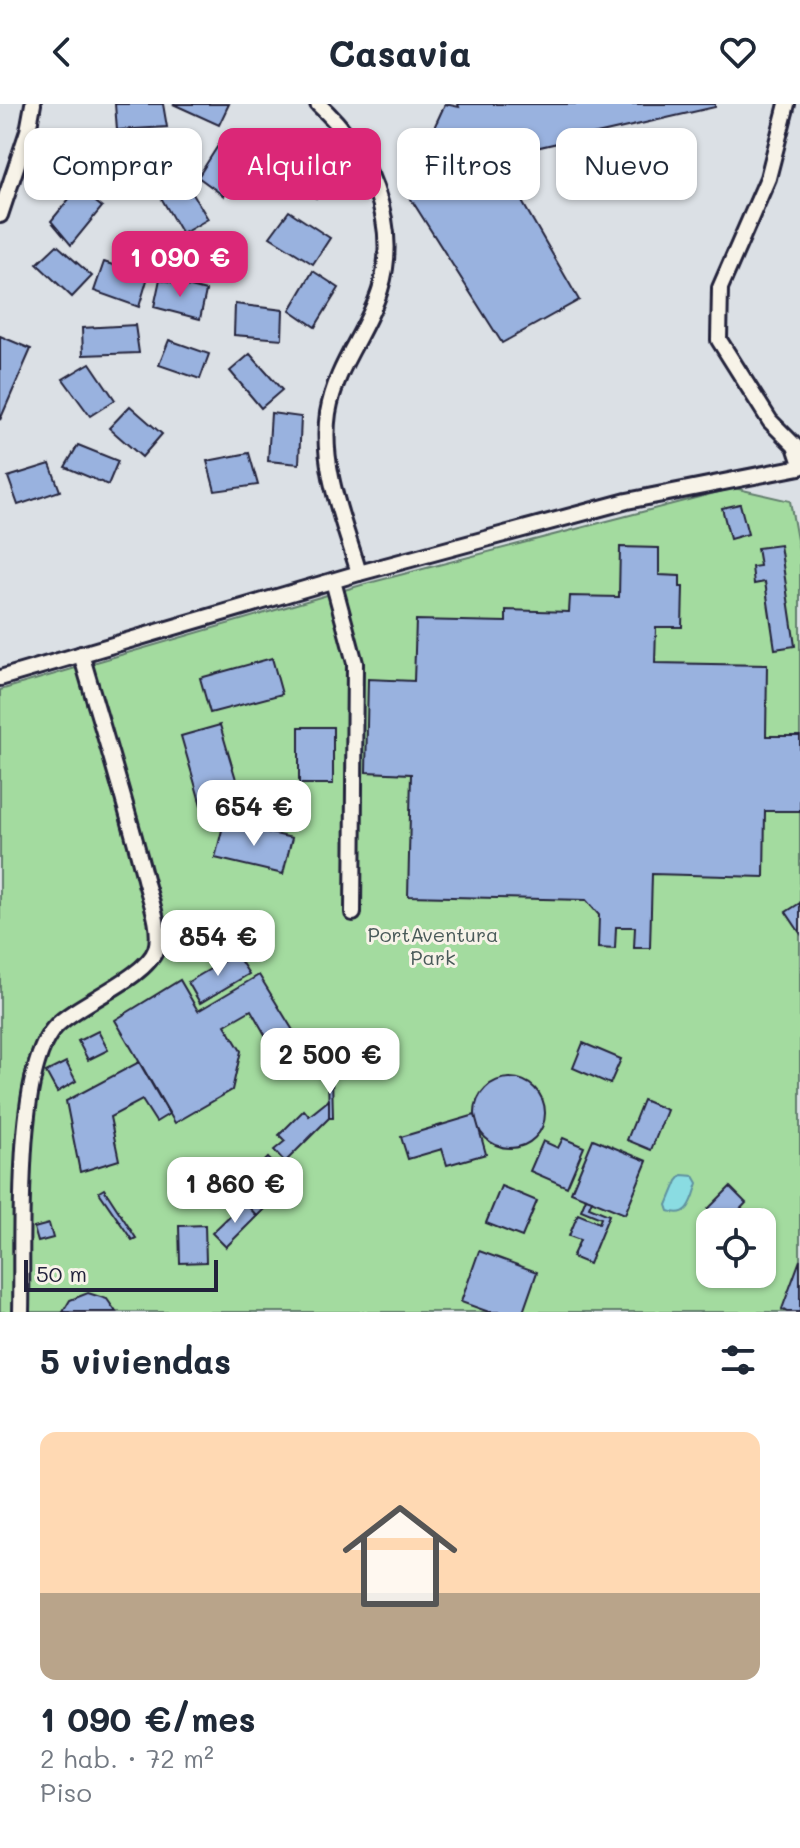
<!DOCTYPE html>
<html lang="es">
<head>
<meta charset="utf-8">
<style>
	:root { --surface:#fff; --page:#f6f6f7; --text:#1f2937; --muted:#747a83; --line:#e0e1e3; --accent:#db2777 }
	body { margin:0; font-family:Mali,sans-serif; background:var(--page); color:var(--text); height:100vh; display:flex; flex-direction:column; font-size:30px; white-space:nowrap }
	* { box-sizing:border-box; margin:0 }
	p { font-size:26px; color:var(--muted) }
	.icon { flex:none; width:44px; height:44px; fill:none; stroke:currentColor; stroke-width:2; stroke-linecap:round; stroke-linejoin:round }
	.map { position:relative; height:1208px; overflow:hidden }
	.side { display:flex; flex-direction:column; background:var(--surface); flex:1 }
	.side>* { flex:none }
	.top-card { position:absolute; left:24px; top:24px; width:752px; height:72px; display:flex; gap:16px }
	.fabs { position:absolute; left:696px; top:1104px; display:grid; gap:16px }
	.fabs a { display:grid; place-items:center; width:80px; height:80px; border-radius:16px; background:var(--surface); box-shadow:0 2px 6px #0004; font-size:40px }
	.scale { position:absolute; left:24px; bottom:20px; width:194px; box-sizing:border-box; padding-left:8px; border:4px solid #22223b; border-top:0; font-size:22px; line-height:28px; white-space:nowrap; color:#22223b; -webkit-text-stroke:6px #f7f3e8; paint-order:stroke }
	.price { position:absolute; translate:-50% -68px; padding:0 18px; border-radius:16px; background:#fff; color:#222; font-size:26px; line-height:52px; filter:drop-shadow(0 2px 4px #0008) }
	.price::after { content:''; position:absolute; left:50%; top:48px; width:24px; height:18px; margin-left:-12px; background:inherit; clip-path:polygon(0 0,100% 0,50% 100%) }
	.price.on { background:var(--accent); color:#fff }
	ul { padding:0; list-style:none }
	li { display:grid; align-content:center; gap:16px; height:424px; padding:0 40px }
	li+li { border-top:2px solid var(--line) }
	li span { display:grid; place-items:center; height:248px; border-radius:16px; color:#555 }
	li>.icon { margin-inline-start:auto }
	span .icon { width:144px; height:144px; fill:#fffc; stroke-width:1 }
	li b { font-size:34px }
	h2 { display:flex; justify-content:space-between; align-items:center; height:96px; padding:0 40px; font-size:34px }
	.pill { padding:0 28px; border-radius:16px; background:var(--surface); box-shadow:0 2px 6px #0004; font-size:28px; line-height:72px }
	.pill.on { background:var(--accent); color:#fff }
	header { display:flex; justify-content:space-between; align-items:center; height:104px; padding:0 40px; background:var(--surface); font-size:36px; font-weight:800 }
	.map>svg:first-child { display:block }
	.green { fill:#a3db9f; stroke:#627e6d; stroke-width:2; fill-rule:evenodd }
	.water { fill:#8adce2; stroke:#60929f; stroke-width:2 }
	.building { fill:#99b2df; stroke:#22223b; stroke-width:2 }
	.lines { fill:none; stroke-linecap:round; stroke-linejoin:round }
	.service-casing { stroke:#22223b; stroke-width:20 }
	.service { stroke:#f7f3e8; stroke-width:14 }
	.labels { text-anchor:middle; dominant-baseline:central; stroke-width:6; stroke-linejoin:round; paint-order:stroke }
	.park-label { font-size:20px; fill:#495a59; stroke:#f7f3e8 }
</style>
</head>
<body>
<header><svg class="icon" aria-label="back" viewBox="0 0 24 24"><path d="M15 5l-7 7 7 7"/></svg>Casavia<svg class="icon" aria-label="heart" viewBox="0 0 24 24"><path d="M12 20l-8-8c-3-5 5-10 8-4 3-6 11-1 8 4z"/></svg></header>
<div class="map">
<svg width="800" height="1208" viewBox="0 0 800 1208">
	<rect width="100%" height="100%" fill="#dbe0e5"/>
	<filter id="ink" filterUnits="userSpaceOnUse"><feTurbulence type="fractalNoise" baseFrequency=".0125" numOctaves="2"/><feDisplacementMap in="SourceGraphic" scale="16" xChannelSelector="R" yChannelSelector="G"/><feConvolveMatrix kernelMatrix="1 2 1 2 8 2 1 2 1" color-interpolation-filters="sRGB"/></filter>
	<g filter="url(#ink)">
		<!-- green -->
		<path class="green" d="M 734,384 L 790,397 L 800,452 L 800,1208 L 0,1208 L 0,586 L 365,480 ZM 710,1118 L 762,1118 L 762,1170 L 710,1170 Z"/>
		<!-- water -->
		<path class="water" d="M 682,1071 L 694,1072 L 698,1079 C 693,1094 690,1115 669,1107 L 667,1101 L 677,1077 Z"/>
		<!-- building -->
		<g class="building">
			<path d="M 115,0 L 163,0 L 167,23 L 117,26 Z"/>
			<path d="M 173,0 L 229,0 L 219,21 Z"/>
			<path d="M 445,0 L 459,3 L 458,0 L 715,0 L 715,3 L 492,54 L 467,76 L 490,89 L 513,82 L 579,196 L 502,239 L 404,84 L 429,74 L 415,65 Z"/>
			<path d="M 77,33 L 113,34 L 111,86 L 78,84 Z"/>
			<path d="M 293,34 L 337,68 L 316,94 L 269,64 Z"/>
			<path d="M 221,37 L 249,57 L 224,92 L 198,73 Z"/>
			<path d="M 182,72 L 208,115 L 182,130 L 156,85 Z"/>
			<path d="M 78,84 L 102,103 L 71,141 L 51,117 Z"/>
			<path d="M 289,107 L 330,134 L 313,160 L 270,133 Z"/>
			<path d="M 57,141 L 92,172 L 72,193 L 37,160 Z"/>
			<path d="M 104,158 L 148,173 L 139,203 L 94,187 Z"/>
			<path d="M 313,167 L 339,184 L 315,223 L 290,206 Z"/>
			<path d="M 160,175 L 206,187 L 200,215 L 154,203 Z"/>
			<path d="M 235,200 L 283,206 L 282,235 L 234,231 Z"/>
			<path d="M 135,221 L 139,249 L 83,251 L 82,224 Z"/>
			<path d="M 0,232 L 31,245 L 0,316 Z"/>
			<path d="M 169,236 L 209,250 L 200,275 L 159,261 Z"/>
			<path d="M 250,250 L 282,286 L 261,304 L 230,267 Z"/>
			<path d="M 90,259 L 115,296 L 90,312 L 63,275 Z"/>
			<path d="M 130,302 L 162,330 L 142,353 L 109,324 Z"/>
			<path d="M 271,309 L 301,313 L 299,360 L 268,357 Z"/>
			<path d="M 78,341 L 118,357 L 108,381 L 65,363 Z"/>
			<path d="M 249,349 L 258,381 L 215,387 L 207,357 Z"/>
			<path d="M 50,360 L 60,387 L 18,401 L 8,373 Z"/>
			<path d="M 740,400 L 748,430 L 730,435 L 722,404 Z"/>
			<path d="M 780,441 L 795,542 L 775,545 L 765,478 L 754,480 L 752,463 L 760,462 L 757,444 Z"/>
			<path d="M 620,443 L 659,444 L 659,471 L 680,472 L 680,483 L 683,483 L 682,523 L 656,523 L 655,559 L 767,561 L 766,632 L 800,632 L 800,707 L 765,707 L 764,773 L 652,770 L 650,844 L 634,844 L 635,823 L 616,823 L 615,845 L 598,844 L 599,811 L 586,796 L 408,792 L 411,670 L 366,668 L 368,575 L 414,577 L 416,516 L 506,518 L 506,506 L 569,508 L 570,492 L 619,493 Z"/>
			<path d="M 272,554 L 282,590 L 210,609 L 200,574 Z"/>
			<path d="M 220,621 L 240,689 L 201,701 L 181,632 Z"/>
			<rect x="299" y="623" width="34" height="57"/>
			<path d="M 224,718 L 292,734 L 283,770 L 215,754 Z"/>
			<path d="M 800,799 L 800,829 L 786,808 Z"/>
			<path d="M 236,850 L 249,870 L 200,899 L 188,878 Z"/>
			<path d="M 259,871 L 302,941 L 276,950 L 251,906 L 225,921 L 241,947 L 232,986 L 175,1019 L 115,916 L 180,876 L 198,907 Z"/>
			<path d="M 98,927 L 108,946 L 88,956 L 78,937 Z"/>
			<path d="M 583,939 L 621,955 L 610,980 L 573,964 Z"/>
			<path d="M 66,958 L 76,977 L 57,988 L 46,968 Z"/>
			<path d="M 139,958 L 169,1010 L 156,1018 L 142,996 L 110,1013 L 119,1056 L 80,1068 L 66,997 Z"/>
			<path d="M 328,971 L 332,971 L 333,1014 L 329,1014 Z"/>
			<circle cx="510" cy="1009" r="35"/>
			<path d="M 329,996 L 329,1014 L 285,1058 L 274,1046 L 285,1037 L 279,1031 L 304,1006 L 309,1012 Z"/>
			<path d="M 643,996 L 667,1006 L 651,1046 L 627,1036 Z"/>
			<path d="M 475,1011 L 486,1050 L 447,1061 L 442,1045 L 408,1055 L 401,1033 Z"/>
			<path d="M 563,1034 L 584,1043 L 567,1083 L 530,1067 L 543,1037 L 558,1044 Z"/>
			<path d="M 593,1035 L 647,1057 L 625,1110 L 571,1088 Z"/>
			<path d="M 268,1054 L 292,1078 L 257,1112 L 233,1088 Z"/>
			<path d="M 501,1082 L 537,1097 L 522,1133 L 486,1119 Z"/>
			<path d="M 730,1083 L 746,1099 L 728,1118 L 720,1118 L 708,1105 Z"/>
			<path d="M 104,1085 L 136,1134 L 132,1136 L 99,1088 Z"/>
			<path d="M 586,1094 L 592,1096 L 589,1103 L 609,1111 L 589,1160 L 572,1153 L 580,1136 L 569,1132 L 578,1110 L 599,1119 L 601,1114 L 581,1106 Z"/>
			<path d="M 244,1098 L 257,1112 L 226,1143 L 212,1129 Z"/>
			<path d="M 49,1120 L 53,1134 L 38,1138 L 34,1124 Z"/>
			<path d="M 205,1121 L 206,1158 L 180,1159 L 179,1122 Z"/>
			<path d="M 479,1147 L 537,1168 L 523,1208 L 489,1208 L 461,1198 Z"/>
			<path d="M 800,1156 L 800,1208 L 787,1208 L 782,1205 Z"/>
			<path d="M 88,1189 L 107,1195 L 116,1208 L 63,1208 L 70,1196 Z"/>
		</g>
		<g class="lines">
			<!-- service casing -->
			<g class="service-casing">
				<g id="service">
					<path d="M 318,0 C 368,45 401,119 380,186 C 366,230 336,261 328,309 C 320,363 344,418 359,469"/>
					<path d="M 787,0 L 768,74 L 720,184 L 719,236 L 770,317 L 795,342 L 800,357"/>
					<path d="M 0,111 L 28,27 L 33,0"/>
					<path d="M 333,477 L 355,559 L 353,809"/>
					<path d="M 0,574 L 359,469 L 627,397 L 800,363"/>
					<path d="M 21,1208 C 23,1145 13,965 56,922 C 78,899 146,874 156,845 C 162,826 151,797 146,779 C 127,702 103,626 81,550"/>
				</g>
			</g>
			<!-- service -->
			<use href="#service" class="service"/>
		</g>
	</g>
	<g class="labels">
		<!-- park labels -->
		<g class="park-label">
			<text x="433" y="830">PortAventura<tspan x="433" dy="23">Park</tspan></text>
		</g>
	</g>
</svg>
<div class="fabs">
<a><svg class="icon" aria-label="locate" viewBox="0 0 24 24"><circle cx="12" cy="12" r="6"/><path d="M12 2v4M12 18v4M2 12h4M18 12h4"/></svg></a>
</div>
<div class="scale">50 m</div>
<b class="price on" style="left:180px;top:195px">1 090 €</b>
<b class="price" style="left:254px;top:744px">654 €</b>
<b class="price" style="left:218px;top:874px">854 €</b>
<b class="price" style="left:330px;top:992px">2 500 €</b>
<b class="price" style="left:235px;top:1121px">1 860 €</b>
<div class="top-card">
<a class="pill">Comprar</a>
<a class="pill on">Alquilar</a>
<a class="pill">Filtros</a>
<a class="pill">Nuevo</a>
</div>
</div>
<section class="side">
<h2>5 viviendas<svg class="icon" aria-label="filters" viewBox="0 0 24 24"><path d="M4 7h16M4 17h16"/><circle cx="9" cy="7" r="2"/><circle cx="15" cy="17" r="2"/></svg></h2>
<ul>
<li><span style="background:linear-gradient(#ffd9b3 65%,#b9a48a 0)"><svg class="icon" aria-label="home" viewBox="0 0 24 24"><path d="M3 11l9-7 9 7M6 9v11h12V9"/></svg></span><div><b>1 090 €/mes</b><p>2 hab. · 72 m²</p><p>Piso</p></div></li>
</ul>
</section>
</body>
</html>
